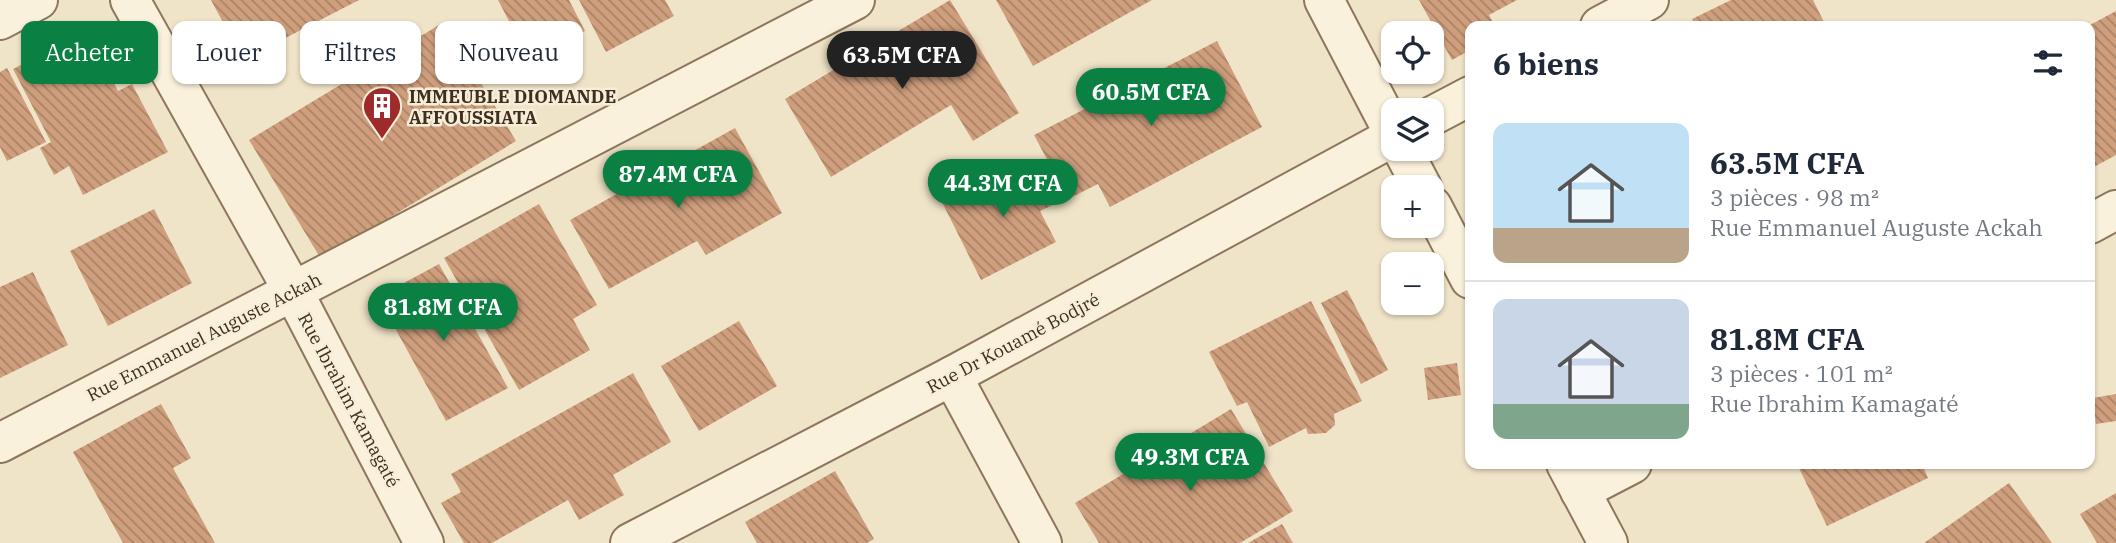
<!DOCTYPE html>
<html lang="fr">
<head>
<meta charset="utf-8">
<style>
	:root { --surface:#fff; --page:#f6f6f7; --text:#1f2937; --muted:#747a83; --line:#e0e1e3; --accent:#0b8043 }
	body { margin:0; font-family:"IBM Plex Serif",serif; background:var(--page); color:var(--text); height:100vh; display:flex; flex-direction:column; font-size:26px; white-space:nowrap }
	* { box-sizing:border-box; margin:0 }
	p { font-size:23px; color:var(--muted) }
	.icon { flex:none; width:38px; height:38px; fill:none; stroke:currentColor; stroke-width:2; stroke-linecap:round; stroke-linejoin:round }
	.map { position:relative; flex:1; overflow:hidden }
	.details { position:absolute; left:1465px; top:21px; width:630px; height:448px; display:flex; flex-direction:column; background:var(--surface); border-radius:14px; box-shadow:0 2px 5px #0004 }
	.details>* { flex:none }
	.top-card { position:absolute; left:21px; top:21px; width:665px; height:63px; display:flex; gap:14px }
	.buttons { position:absolute; left:1381px; top:21px; display:grid; gap:14px }
	.buttons a { display:grid; place-items:center; width:63px; height:63px; border-radius:14px; background:var(--surface); box-shadow:0 2px 5px #0004; font-size:35px }
	.price { position:absolute; translate:-50% -60px; padding:0 16px; border-radius:24px; background:var(--accent); color:#fff; font-size:23px; line-height:46px; filter:drop-shadow(0 2px 4px #0008) }
	.price::after { content:''; position:absolute; left:50%; top:42px; width:21px; height:16px; margin-left:-10px; background:inherit; clip-path:polygon(0 0,100% 0,50% 100%) }
	.price.selected { background:#222; color:#fff }
	ul { padding:0; list-style:none }
	li { display:flex; align-items:center; gap:21px; height:175px; padding:0 28px }
	li+li { border-top:2px solid var(--line) }
	li span { display:grid; place-items:center; flex:none; width:196px; height:140px; border-radius:14px; color:#555 }
	li>.icon { margin-inline-start:auto }
	span .icon { width:84px; height:84px; fill:#fffc; stroke-width:1 }
	li b { font-size:30px }
	h2 { display:flex; justify-content:space-between; align-items:center; height:84px; padding:0 28px; font-size:30px }
	.tag { padding:0 24px; border-radius:14px; background:var(--surface); box-shadow:0 2px 5px #0004; font-size:24px; line-height:63px }
	.tag.selected { background:var(--accent); color:#fff }
	.map>svg:first-child { display:block }
	.building { fill:url(#building-back-hatch) }
	.lines { fill:none; stroke-linecap:round; stroke-linejoin:round }
	.minor-casing { stroke:#8d765c; stroke-width:42 }
	.minor { stroke:#faf1dc; stroke-width:38 }
	.labels { text-anchor:middle; dominant-baseline:central; stroke-width:5; stroke-linejoin:round; paint-order:stroke }
	.poi-label { font-size:18px; font-weight:bold; fill:#3d2e20; stroke:#f7eed8; text-anchor:start }
	.street-label { font-size:18px; fill:#3d2e20; stroke:#f7eed8 }
</style>
</head>
<body>
<div class="map">
<svg width="2116" height="543" viewBox="0 0 2116 543">
	<defs>
		<pattern id="building-back-hatch" width="6" height="6" patternUnits="userSpaceOnUse" patternTransform="scale(1.75)"><rect width="6" height="6" fill="#cf9f7d"/><path d="M-1 5l2 2M0 0l6 6M5-1l2 2" fill="none" stroke="#a98266"/></pattern>
	</defs>
	<rect width="100%" height="100%" fill="#f0e4c8"/>
	<!-- building -->
	<g class="building">
		<path d="M 211,0 L 359,0 L 243,60 Z"/>
		<path d="M 498,0 L 569,0 L 585,31 L 530,61 Z"/>
		<path d="M 579,0 L 665,0 L 674,16 L 606,52 Z"/>
		<path d="M 950,0 L 1019,113 L 973,141 L 951,105 L 831,177 L 785,99 Z"/>
		<path d="M 996,0 L 1152,0 L 1033,66 Z"/>
		<path d="M 1419,0 L 1517,0 L 1489,15 L 1495,26 L 1470,26 L 1470,50 L 1452,60 Z"/>
		<path d="M 1731,0 L 1813,0 L 1826,26 L 1695,26 L 1692,19 Z"/>
		<path d="M 2116,11 L 2116,155 L 2090,169 L 2090,25 Z"/>
		<path d="M 444,22 L 516,141 L 321,259 L 249,140 Z"/>
		<path d="M 103,23 L 126,66 L 110,75 L 118,91 L 132,84 L 168,152 L 83,195 L 69,166 L 54,175 L 40,148 L 51,142 L 13,69 Z"/>
		<path d="M 1217,41 L 1262,127 L 1110,207 L 1098,184 L 1068,199 L 1034,135 Z"/>
		<path d="M 7,68 L 46,142 L 7,161 L 0,147 L 0,72 Z"/>
		<path d="M 735,128 L 782,213 L 706,255 L 697,241 L 609,289 L 570,220 Z"/>
		<path d="M 1036,161 L 1057,203 L 1040,211 L 1056,242 L 981,280 L 942,202 L 988,179 L 991,184 Z"/>
		<path d="M 539,204 L 597,305 L 573,319 L 590,350 L 519,390 L 444,258 Z"/>
		<path d="M 154,209 L 192,283 L 108,326 L 70,251 Z"/>
		<path d="M 439,264 L 508,388 L 446,421 L 378,297 Z"/>
		<path d="M 33,272 L 68,345 L 0,378 L 0,287 Z"/>
		<path d="M 1347,290 L 1388,370 L 1361,384 L 1321,303 Z"/>
		<path d="M 1311,301 L 1362,401 L 1334,414 L 1335,425 L 1326,433 L 1308,434 L 1306,428 L 1269,447 L 1247,402 L 1237,406 L 1209,352 Z"/>
		<path d="M 739,321 L 777,386 L 699,431 L 661,366 Z"/>
		<path d="M 1457,363 L 1461,395 L 1428,400 L 1424,368 Z"/>
		<path d="M 633,373 L 671,442 L 613,475 L 624,495 L 579,520 L 568,500 L 492,543 L 464,543 L 441,503 L 461,492 L 451,474 Z"/>
		<path d="M 2116,394 L 2116,421 L 2096,424 L 2093,398 Z"/>
		<path d="M 161,404 L 191,458 L 173,468 L 215,543 L 123,543 L 73,452 Z"/>
		<path d="M 1231,409 L 1293,511 L 1240,543 L 1099,543 L 1075,503 Z"/>
		<path d="M 1797,464 L 1922,464 L 1928,478 L 1827,526 Z"/>
		<path d="M 835,471 L 874,539 L 867,543 L 757,543 L 745,522 Z"/>
		<path d="M 2009,483 L 2052,543 L 1924,543 Z"/>
		<path d="M 2116,493 L 2116,543 L 2097,543 L 2080,514 Z"/>
		<path d="M 1282,524 L 1293,543 L 1248,543 Z"/>
	</g>
	<g class="lines">
		<!-- minor casing -->
		<g class="minor-casing">
			<g id="minor">
				<path d="M 130,0 L 293,291 L 424,543"/>
				<path d="M 1324,0 L 1393,132"/>
				<path d="M 0,20 L 38,0"/>
				<path d="M 1600,26 L 1649,0"/>
				<path d="M 1432,116 L 1470,96"/>
				<path d="M 1402,149 L 1422,187"/>
				<path d="M 1432,206 L 1470,279"/>
				<path d="M 2090,224 L 2116,210"/>
				<path d="M 952,376 L 1042,543"/>
				<path d="M 0,443 L 855,0"/>
				<path d="M 1566,464 L 1608,543"/>
				<path d="M 1580,491 L 1632,464"/>
				<path d="M 630,543 L 952,376 L 1393,137"/>
			</g>
		</g>
		<!-- minor -->
		<use href="#minor" class="minor"/>
	</g>
	<!-- icons -->
	<defs>
		<g id="building-pin" transform="scale(2.0125)"><path d="M0 17L-7.5 6A9.5 9.5 0 1 1 7.5 6Z" fill="#9e2a2b" stroke="#f7eed8"/><path d="M-4-6H4V6H1V3H-1V6H-4ZM-2.5-4.3h1.7v1.8h-1.7ZM.8-4.3h1.7v1.8H.8ZM-2.5-1h1.7V.8h-1.7ZM.8-1h1.7V.8H.8Z" fill="#fff"/></g>
	</defs>
	<g fill-rule="evenodd">
		<use href="#building-pin" x="382" y="106"/>
	</g>
	<g class="labels">
		<!-- poi labels -->
		<g class="poi-label">
			<text x="409" y="96">IMMEUBLE DIOMANDE<tspan x="409" dy="21">AFFOUSSIATA</tspan></text>
		</g>
		<!-- street labels -->
		<g class="street-label">
			<text transform="translate(204 337) rotate(-27)">Rue Emmanuel Auguste Ackah</text>
			<text transform="translate(1013 343) rotate(-28)">Rue Dr Kouamé Bodjré</text>
			<text transform="translate(349 400) rotate(62)">Rue Ibrahim Kamagaté</text>
		</g>
	</g>
</svg>
<div class="buttons">
<a><svg class="icon" aria-label="locate" viewBox="0 0 24 24"><circle cx="12" cy="12" r="6"/><path d="M12 2v4M12 18v4M2 12h4M18 12h4"/></svg></a>
<a><svg class="icon" aria-label="layers" viewBox="0 0 24 24"><path d="M12 4l9 5-9 5-9-5zM3 14l9 5 9-5"/></svg></a>
<a>+</a>
<a>−</a>
</div>
<b class="price selected" style="left:902px;top:91px">63.5M CFA</b>
<b class="price" style="left:1151px;top:128px">60.5M CFA</b>
<b class="price" style="left:678px;top:210px">87.4M CFA</b>
<b class="price" style="left:1003px;top:219px">44.3M CFA</b>
<b class="price" style="left:443px;top:343px">81.8M CFA</b>
<b class="price" style="left:1190px;top:493px">49.3M CFA</b>
<div class="top-card">
<a class="tag selected">Acheter</a>
<a class="tag">Louer</a>
<a class="tag">Filtres</a>
<a class="tag">Nouveau</a>
</div>
<section class="details">
<h2>6 biens<svg class="icon" aria-label="filters" viewBox="0 0 24 24"><path d="M4 7h16M4 17h16"/><circle cx="9" cy="7" r="2"/><circle cx="15" cy="17" r="2"/></svg></h2>
<ul>
<li><span style="background:linear-gradient(#bfe0f5 75%,#b9a48a 0)"><svg class="icon" aria-label="home" viewBox="0 0 24 24"><path d="M3 11l9-7 9 7M6 9v11h12V9"/></svg></span><div><b>63.5M CFA</b><p>3 pièces · 98 m²</p><p>Rue Emmanuel Auguste Ackah</p></div></li>
<li><span style="background:linear-gradient(#c9d6e8 75%,#7fa58c 0)"><svg class="icon" aria-label="home" viewBox="0 0 24 24"><path d="M3 11l9-7 9 7M6 9v11h12V9"/></svg></span><div><b>81.8M CFA</b><p>3 pièces · 101 m²</p><p>Rue Ibrahim Kamagaté</p></div></li>
</ul>
</section>
</div>
</body>
</html>
